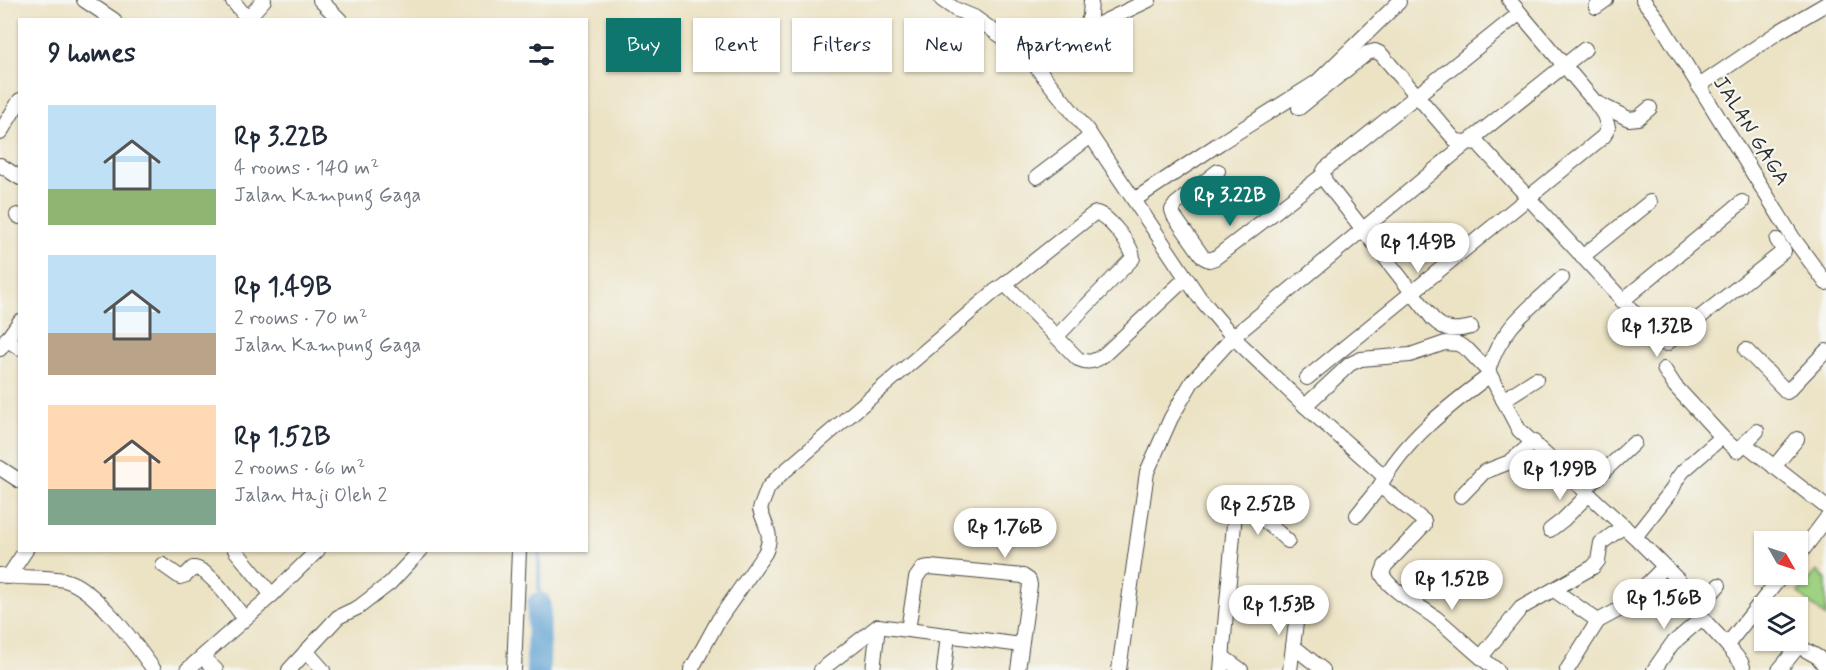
<!DOCTYPE html>
<html lang="en">
<head>
<meta charset="utf-8">
<style>
	:root { --surface:#fff; --page:#f2f2f3; --text:#1f2937; --muted:#747a83; --accent:#0f766e }
	body { margin:0; font-family:Mynerve,sans-serif; background:var(--page); color:var(--text); height:100vh; display:flex; flex-direction:column; font-size:22px; white-space:nowrap }
	* { box-sizing:border-box; margin:0 }
	p { font-size:20px; color:var(--muted) }
	.icon { flex:none; width:33px; height:33px; fill:none; stroke:currentColor; stroke-width:2; stroke-linecap:round; stroke-linejoin:round }
	.map { position:relative; flex:1; overflow:hidden }
	.panel { position:absolute; left:18px; top:18px; width:570px; height:534px; display:flex; flex-direction:column; background:var(--surface); border-radius:0px; box-shadow:0 2px 4px #0004 }
	.panel>* { flex:none }
	.top-card { position:absolute; left:606px; top:18px; width:570px; height:54px; display:flex; gap:12px }
	.needle { width:39px; rotate:129deg }
	.fabs { position:absolute; left:1754px; top:531px; display:grid; gap:12px }
	.fabs a { display:grid; place-items:center; width:54px; height:54px; border-radius:0px; background:var(--surface); box-shadow:0 2px 4px #0004; font-size:30px }
	.price { position:absolute; translate:-50% -51px; padding:0 14px; border-radius:21px; background:#fff; color:#222; font-size:20px; line-height:39px; filter:drop-shadow(0 2px 3px #0008) }
	.price::after { content:''; position:absolute; left:50%; top:36px; width:18px; height:14px; margin-left:-9px; background:inherit; clip-path:polygon(0 0,100% 0,50% 100%) }
	.price.active { background:var(--accent); color:#fff }
	ul { padding:0; list-style:none }
	li { display:flex; align-items:center; gap:18px; height:150px; padding:0 30px }
	li span { display:grid; place-items:center; flex:none; width:168px; height:120px; border-radius:0px; color:#555 }
	li>.icon { margin-inline-start:auto }
	span .icon { width:72px; height:72px; fill:#fffc; stroke-width:1 }
	li b { font-size:26px }
	h2 { display:flex; justify-content:space-between; align-items:center; height:72px; padding:0 30px; font-size:26px }
	.tag { padding:0 21px; border-radius:0px; background:var(--surface); box-shadow:0 2px 4px #0004; font-size:21px; line-height:54px }
	.tag.active { background:var(--accent); color:#fff }
	.map>svg:first-child { display:block }
	.green { fill:#9fd282; stroke:#657e56; stroke-width:1.5 }
	.lines { fill:none; stroke-linecap:round; stroke-linejoin:round }
	.stream { stroke:#5da0d1; stroke-width:4 }
	.river { stroke:#5da0d1; stroke-width:24 }
	.minor-casing { stroke:#484742; stroke-width:16 }
	.minor { stroke:#fff; stroke-width:14 }
	.labels { text-anchor:middle; dominant-baseline:central; stroke-width:4.5; stroke-linejoin:round; paint-order:stroke }
	.street-label { font-size:21px; fill:#2b2b2b; stroke:#f6f6f2 }
</style>
</head>
<body>
<div class="map">
<svg width="1826" height="670" viewBox="0 0 1826 670">
	<rect width="100%" height="100%" fill="#f6f6f2"/>
	<filter id="ink" filterUnits="userSpaceOnUse"><feTurbulence type="fractalNoise" baseFrequency=".0167" numOctaves="2"/><feDisplacementMap in="SourceGraphic" scale="12" xChannelSelector="R" yChannelSelector="G"/><feConvolveMatrix kernelMatrix="1 2 1 2 8 2 1 2 1" color-interpolation-filters="sRGB"/></filter>
	<filter id="wash" filterUnits="userSpaceOnUse"><feTurbulence type="fractalNoise" baseFrequency=".008" numOctaves="4" result="noise"/><feDisplacementMap in="SourceGraphic" scale="24" xChannelSelector="R" yChannelSelector="G"/><feGaussianBlur stdDeviation="1.35" result="paint"/><feColorMatrix in="noise" values="0 0 0 0 0 0 0 0 0 0 0 0 0 0 0 0 0 1.4 0 .05"/><feComposite in="paint" operator="in"/></filter>
	<g filter="url(#wash)">
		<rect width="100%" height="100%" fill="#ece3c5"/>
		<!-- green -->
		<path class="green" d="M 1817,571 L 1826,579 L 1826,617 L 1798,593 Z"/>
		<g class="lines">
			<!-- stream -->
			<path class="stream" d="M 539,604 L 539,550"/>
			<!-- river -->
			<path class="river" d="M 538,670 L 539,604"/>
		</g>
	</g>
	<g filter="url(#ink)">
		<g class="lines">
			<!-- minor casing -->
			<g class="minor-casing">
				<g id="minor">
					<path d="M 84,0 L 114,20"/>
					<path d="M 232,0 L 247,18"/>
					<path d="M 320,0 L 340,20"/>
					<path d="M 942,0 L 955,9 L 974,17 L 1025,53 L 1087,130 L 1199,297 L 1233,337 L 1305,406 L 1350,364 L 1361,359 L 1410,355 L 1445,343 L 1458,344 L 1468,350 L 1488,371 L 1519,430 L 1635,537 L 1678,580 L 1690,596 L 1702,618 L 1727,645"/>
					<path d="M 1643,0 L 1657,18 L 1793,238 L 1826,283"/>
					<path d="M 1596,7 L 1606,0"/>
					<path d="M 246,20 L 264,0"/>
					<path d="M 1086,27 L 1097,25 L 1149,0"/>
					<path d="M 1033,62 L 1086,27 L 1090,16 L 1091,0"/>
					<path d="M 1699,86 L 1780,31 L 1826,4"/>
					<path d="M 1597,103 L 1629,119 L 1638,118 L 1650,108"/>
					<path d="M 1299,108 L 1367,53 L 1375,51 L 1381,54 L 1456,141 L 1478,143 L 1662,343 L 1666,344 L 1784,251 L 1777,240"/>
					<path d="M 0,133 L 20,100"/>
					<path d="M 0,165 L 20,178"/>
					<path d="M 1218,171 L 1176,204 L 1172,210 L 1174,216 L 1203,257 L 1209,260 L 1215,258 L 1323,175"/>
					<path d="M 1037,177 L 1091,136"/>
					<path d="M 1134,200 L 1220,143 L 1317,82 L 1399,2"/>
					<path d="M 17,215 L 20,217"/>
					<path d="M 1582,257 L 1650,202"/>
					<path d="M 1005,284 L 1092,215 L 1096,213 C 1107,214 1133,247 1133,258 L 1057,336"/>
					<path d="M 1622,301 L 1742,202"/>
					<path d="M 1471,327 C 1455,331 1445,331 1433,319 L 1325,181 L 1323,173 L 1325,169 L 1520,13"/>
					<path d="M 6,339 L 20,348"/>
					<path d="M 0,349 L 20,321"/>
					<path d="M 1746,350 L 1787,392 L 1826,351"/>
					<path d="M 1664,369 L 1675,386 L 1722,437"/>
					<path d="M 1488,371 C 1501,327 1530,308 1562,278"/>
					<path d="M 1490,375 C 1450,405 1404,440 1380,486 L 1424,521 L 1424,525 L 1385,566 L 1382,574 C 1390,591 1421,606 1436,618 C 1457,635 1475,654 1497,670"/>
					<path d="M 1307,378 L 1604,136 L 1608,127 L 1604,115 L 1595,102 L 1509,0"/>
					<path d="M 1503,400 L 1536,379"/>
					<path d="M 1305,406 L 1385,477"/>
					<path d="M 1745,444 L 1826,507"/>
					<path d="M 1774,467 L 1797,439"/>
					<path d="M 0,468 L 20,481"/>
					<path d="M 1584,490 L 1634,443"/>
					<path d="M 1461,496 L 1484,472 L 1510,462 L 1534,442"/>
					<path d="M 1357,515 L 1380,486"/>
					<path d="M 1550,530 L 1563,520 L 1589,494"/>
					<path d="M 1635,537 L 1672,490 L 1677,479 L 1683,471 L 1722,437 L 1737,451 L 1757,431"/>
					<path d="M 235,550 L 272,595"/>
					<path d="M 1797,558 L 1826,519"/>
					<path d="M 163,565 L 180,577 L 186,575 L 193,568 C 208,567 235,606 244,618"/>
					<path d="M 0,575 C 21,579 44,576 64,580 C 95,587 136,645 154,670"/>
					<path d="M 8,577 L 26,550"/>
					<path d="M 1554,590 L 1598,621"/>
					<path d="M 1697,610 L 1719,585"/>
					<path d="M 908,630 L 916,578 L 923,568 L 930,567 L 1023,576 L 1029,580 L 1030,585 L 1018,670"/>
					<path d="M 1293,646 L 1323,670"/>
					<path d="M 306,651 L 323,670"/>
					<path d="M 202,657 L 216,670"/>
					<path d="M 1223,657 L 1241,670"/>
					<path d="M 1481,657 L 1521,608 L 1593,567 L 1598,561 L 1601,543 L 1624,526"/>
					<path d="M 187,670 L 272,595 L 318,550"/>
					<path d="M 289,670 L 338,617 L 359,607 L 390,583 L 421,550"/>
					<path d="M 514,670 L 519,550"/>
					<path d="M 691,670 L 719,619 L 765,553 C 774,534 765,527 760,509 L 768,488 L 779,476 L 995,291 L 1005,284 L 1078,359 C 1089,364 1096,361 1105,354 L 1186,278"/>
					<path d="M 821,670 L 878,626 L 1021,645"/>
					<path d="M 873,670 L 878,626"/>
					<path d="M 944,670 L 948,635"/>
					<path d="M 1119,670 L 1147,472 L 1171,418 L 1192,382 L 1233,337 L 1467,143 L 1585,49"/>
					<path d="M 1221,670 L 1235,513 L 1242,507 L 1249,507 L 1288,541"/>
					<path d="M 1290,670 L 1298,607"/>
					<path d="M 1567,670 L 1598,621 L 1624,607 L 1664,567"/>
					<path d="M 1654,670 L 1672,644 L 1702,618"/>
					<path d="M 1744,670 L 1741,662 L 1727,645 L 1783,574"/>
					<path d="M 1779,670 L 1797,648 L 1800,647 L 1818,657 L 1826,668"/>
				</g>
			</g>
			<!-- minor -->
			<use href="#minor" class="minor"/>
		</g>
	</g>
	<g class="labels">
		<!-- street labels -->
		<g class="street-label">
			<text transform="translate(1751 131) rotate(58)">JALAN GAGA</text>
		</g>
	</g>
</svg>
<div class="fabs">
<a><svg class="needle" viewBox="-14 -14 28 28"><path d="M0-13l5 13h-10z" fill="#e53935"/><path d="M0 13l5-13h-10z" fill="#747a83"/></svg></a>
<a><svg class="icon" aria-label="layers" viewBox="0 0 24 24"><path d="M12 4l9 5-9 5-9-5zM3 14l9 5 9-5"/></svg></a>
</div>
<b class="price active" style="left:1230px;top:227px">Rp 3.22B</b>
<b class="price" style="left:1418px;top:274px">Rp 1.49B</b>
<b class="price" style="left:1657px;top:358px">Rp 1.32B</b>
<b class="price" style="left:1560px;top:501px">Rp 1.99B</b>
<b class="price" style="left:1258px;top:536px">Rp 2.52B</b>
<b class="price" style="left:1005px;top:559px">Rp 1.76B</b>
<b class="price" style="left:1452px;top:611px">Rp 1.52B</b>
<b class="price" style="left:1664px;top:630px">Rp 1.56B</b>
<b class="price" style="left:1279px;top:636px">Rp 1.53B</b>
<div class="top-card">
<a class="tag active">Buy</a>
<a class="tag">Rent</a>
<a class="tag">Filters</a>
<a class="tag">New</a>
<a class="tag">Apartment</a>
</div>
<section class="panel">
<h2>9 homes<svg class="icon" aria-label="filters" viewBox="0 0 24 24"><path d="M4 7h16M4 17h16"/><circle cx="9" cy="7" r="2"/><circle cx="15" cy="17" r="2"/></svg></h2>
<ul>
<li><span style="background:linear-gradient(#bfe0f5 70%,#8fb573 0)"><svg class="icon" aria-label="home" viewBox="0 0 24 24"><path d="M3 11l9-7 9 7M6 9v11h12V9"/></svg></span><div><b>Rp 3.22B</b><p>4 rooms · 140 m²</p><p>Jalan Kampung Gaga</p></div></li>
<li><span style="background:linear-gradient(#bfe0f5 65%,#b9a48a 0)"><svg class="icon" aria-label="home" viewBox="0 0 24 24"><path d="M3 11l9-7 9 7M6 9v11h12V9"/></svg></span><div><b>Rp 1.49B</b><p>2 rooms · 70 m²</p><p>Jalan Kampung Gaga</p></div></li>
<li><span style="background:linear-gradient(#ffd9b3 70%,#7fa58c 0)"><svg class="icon" aria-label="home" viewBox="0 0 24 24"><path d="M3 11l9-7 9 7M6 9v11h12V9"/></svg></span><div><b>Rp 1.52B</b><p>2 rooms · 66 m²</p><p>Jalan Haji Oleh 2</p></div></li>
</ul>
</section>
</div>
</body>
</html>
